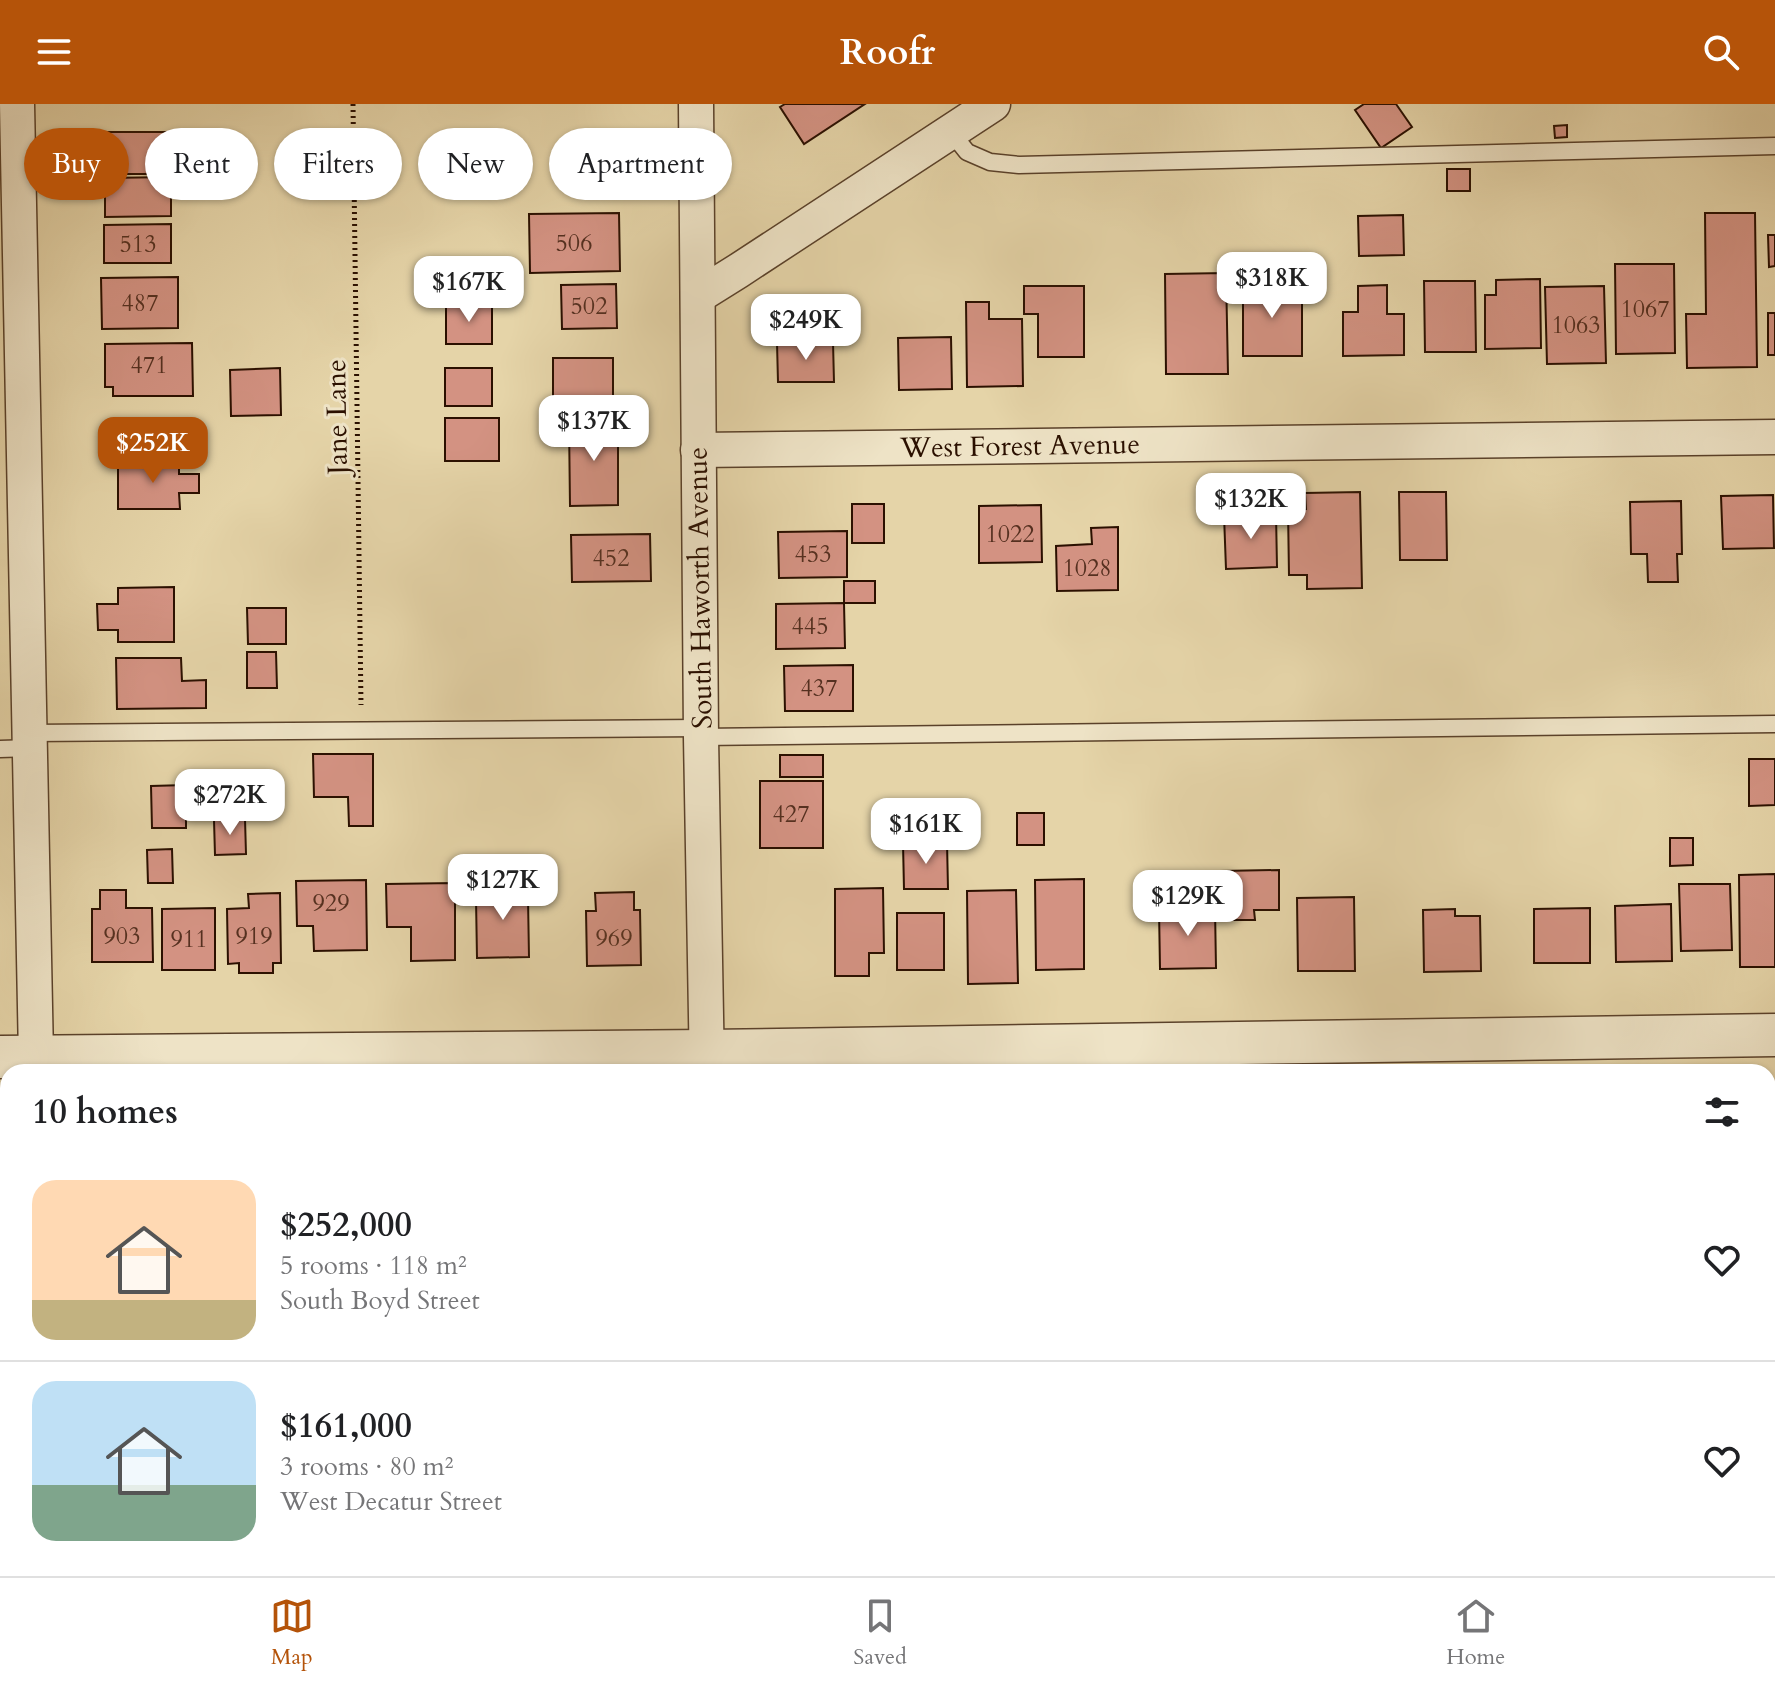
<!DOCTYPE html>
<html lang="en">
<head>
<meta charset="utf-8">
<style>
	:root { --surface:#fff; --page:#f6f6f6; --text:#202124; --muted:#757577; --line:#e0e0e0; --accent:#b45309 }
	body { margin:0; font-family:Cardo,serif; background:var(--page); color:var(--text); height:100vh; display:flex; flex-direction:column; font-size:30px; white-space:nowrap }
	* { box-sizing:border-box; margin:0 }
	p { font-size:26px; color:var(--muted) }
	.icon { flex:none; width:44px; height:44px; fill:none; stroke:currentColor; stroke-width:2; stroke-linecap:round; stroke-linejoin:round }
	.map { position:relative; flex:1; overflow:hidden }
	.sheet { position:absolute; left:0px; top:960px; width:1776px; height:512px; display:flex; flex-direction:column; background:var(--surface); border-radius:24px 24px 0 0; box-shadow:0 2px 6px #0004 }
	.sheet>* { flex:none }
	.top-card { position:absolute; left:24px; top:24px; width:800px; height:72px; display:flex; gap:16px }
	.price { position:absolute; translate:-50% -68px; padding:0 18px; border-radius:16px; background:#fff; color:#222; font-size:26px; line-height:52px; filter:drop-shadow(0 2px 4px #0008) }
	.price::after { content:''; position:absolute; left:50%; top:48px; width:24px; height:18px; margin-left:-12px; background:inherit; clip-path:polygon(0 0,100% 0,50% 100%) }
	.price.active { background:var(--accent); color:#fff }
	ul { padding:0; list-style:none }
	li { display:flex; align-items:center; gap:24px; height:200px; padding:0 32px }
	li+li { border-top:2px solid var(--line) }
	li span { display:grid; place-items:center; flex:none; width:224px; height:160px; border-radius:24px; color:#555 }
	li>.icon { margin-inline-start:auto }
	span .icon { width:96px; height:96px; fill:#fffc; stroke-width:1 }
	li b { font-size:34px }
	h2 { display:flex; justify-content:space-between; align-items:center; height:96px; padding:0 32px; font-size:34px }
	.tag { padding:0 28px; border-radius:36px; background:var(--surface); box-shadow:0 2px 6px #0004; font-size:28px; line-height:72px }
	.tag.active { background:var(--accent); color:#fff }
	header { display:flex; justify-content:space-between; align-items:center; height:104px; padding:0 32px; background:var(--accent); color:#fff; font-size:36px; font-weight:600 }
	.tab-bar { display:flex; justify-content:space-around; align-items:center; height:112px; border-top:2px solid var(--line); background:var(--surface); font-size:22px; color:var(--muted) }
	.tab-bar a { display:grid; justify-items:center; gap:4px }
	.tab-bar .active { color:var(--accent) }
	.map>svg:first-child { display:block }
	.building { fill:#d39282; stroke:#2b1000; stroke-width:2 }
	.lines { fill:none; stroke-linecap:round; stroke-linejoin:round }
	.service-casing { stroke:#5a412a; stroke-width:19 }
	.minor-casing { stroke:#5a412a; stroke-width:37 }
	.tertiary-casing { stroke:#5a412a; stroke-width:45 }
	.path { stroke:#2b1000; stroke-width:5; stroke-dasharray:2 4; stroke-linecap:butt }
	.service { stroke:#eee3c6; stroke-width:16 }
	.minor { stroke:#eee3c6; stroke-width:34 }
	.tertiary { stroke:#eee3c6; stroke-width:42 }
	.labels { text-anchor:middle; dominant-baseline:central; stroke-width:6; stroke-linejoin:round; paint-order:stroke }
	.number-label { font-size:24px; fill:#553020 }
	.street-label { font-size:28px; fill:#2b1000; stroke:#eee3c6 }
</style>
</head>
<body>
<header><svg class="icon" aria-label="menu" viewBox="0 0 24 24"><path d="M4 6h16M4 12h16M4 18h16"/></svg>Roofr<svg class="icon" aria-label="search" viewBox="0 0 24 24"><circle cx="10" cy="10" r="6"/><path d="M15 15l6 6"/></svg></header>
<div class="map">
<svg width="1775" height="1472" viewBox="0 0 1775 1472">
	<rect width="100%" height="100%" fill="#e5d4a8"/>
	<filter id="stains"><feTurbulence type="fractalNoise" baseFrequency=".0025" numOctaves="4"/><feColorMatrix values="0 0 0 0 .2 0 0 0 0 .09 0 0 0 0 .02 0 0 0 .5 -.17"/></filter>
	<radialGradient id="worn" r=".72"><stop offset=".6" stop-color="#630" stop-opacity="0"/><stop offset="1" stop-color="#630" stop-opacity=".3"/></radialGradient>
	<!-- building -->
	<g class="building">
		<path d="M 785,0 L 865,0 L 804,40 L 780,3 Z"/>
		<path d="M 1364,0 L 1396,0 L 1412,23 L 1381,44 L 1355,6 Z"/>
		<path d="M 1567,21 L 1567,33 L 1555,34 L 1554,22 Z"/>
		<rect x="103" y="28" width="67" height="42"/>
		<rect x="1447" y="65" width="23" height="22"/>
		<path d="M 171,73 L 171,112 L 105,113 L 105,74 Z"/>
		<path d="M 619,109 L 620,167 L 530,169 L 529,110 Z"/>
		<path d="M 1705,109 L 1755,109 L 1757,263 L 1687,264 L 1686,210 L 1706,210 Z"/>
		<path d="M 1403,111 L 1404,151 L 1359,152 L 1358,112 Z"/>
		<path d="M 171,120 L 171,159 L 104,159 L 104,121 Z"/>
		<path d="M 1768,131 L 1775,131 L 1775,162 L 1769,163 Z"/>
		<path d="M 1615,160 L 1674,160 L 1675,249 L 1616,250 Z"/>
		<path d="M 1226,169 L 1228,270 L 1166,270 L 1165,170 Z"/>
		<path d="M 178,173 L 178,224 L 102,225 L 101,174 Z"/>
		<path d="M 1540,175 L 1541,244 L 1485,245 L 1485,191 L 1496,191 L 1496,176 Z"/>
		<path d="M 1424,177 L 1475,177 L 1476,248 L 1425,248 Z"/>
		<rect x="1243" y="179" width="59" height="73"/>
		<path d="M 616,180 L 617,224 L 562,225 L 561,181 Z"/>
		<path d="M 1387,181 L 1387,210 L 1404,210 L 1404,251 L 1343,252 L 1343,208 L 1358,208 L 1358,182 Z"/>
		<path d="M 1024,182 L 1084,182 L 1084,253 L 1038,253 L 1038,210 L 1024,210 Z"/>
		<path d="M 1604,182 L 1606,259 L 1547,260 L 1545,183 Z"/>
		<path d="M 966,198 L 989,198 L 989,215 L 1022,215 L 1023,282 L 967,283 Z"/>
		<rect x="446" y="201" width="46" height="39"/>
		<rect x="1768" y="209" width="7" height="42"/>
		<path d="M 951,233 L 952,285 L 899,286 L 898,234 Z"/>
		<path d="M 833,238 L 834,278 L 778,278 L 777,239 Z"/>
		<path d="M 192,239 L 193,292 L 113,292 L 113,283 L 105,283 L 105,240 Z"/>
		<rect x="553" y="254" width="60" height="41"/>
		<path d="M 280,264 L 281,311 L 231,312 L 230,266 Z"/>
		<rect x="445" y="264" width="47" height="38"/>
		<rect x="445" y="314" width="54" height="43"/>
		<path d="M 618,317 L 618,401 L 570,402 L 569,318 Z"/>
		<path d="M 179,356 L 179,370 L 199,370 L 199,389 L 179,389 L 180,405 L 118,405 L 118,357 Z"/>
		<path d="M 1360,388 L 1362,484 L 1307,485 L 1307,471 L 1289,471 L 1288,406 L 1306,405 L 1305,389 Z"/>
		<path d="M 1399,388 L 1446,388 L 1447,456 L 1400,456 Z"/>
		<path d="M 1773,391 L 1774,444 L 1723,445 L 1721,392 Z"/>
		<path d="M 1681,397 L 1682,450 L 1677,450 L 1678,478 L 1648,478 L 1647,450 L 1631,450 L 1630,398 Z"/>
		<rect x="852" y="400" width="32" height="39"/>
		<path d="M 1041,401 L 1042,458 L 979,459 L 979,402 Z"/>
		<path d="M 1276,410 L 1277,463 L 1226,465 L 1224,411 Z"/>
		<path d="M 1118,423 L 1118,486 L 1057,487 L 1056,442 L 1092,440 L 1091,424 Z"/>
		<path d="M 847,427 L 847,473 L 779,474 L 778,428 Z"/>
		<path d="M 650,430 L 651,477 L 572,478 L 571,431 Z"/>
		<rect x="844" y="477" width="31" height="22"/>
		<path d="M 174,483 L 174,538 L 118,538 L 118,526 L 98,526 L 97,500 L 118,500 L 118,484 Z"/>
		<path d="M 844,499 L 845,544 L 776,545 L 776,500 Z"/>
		<path d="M 247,504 L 286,504 L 286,540 L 248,540 Z"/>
		<path d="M 247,548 L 276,548 L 277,584 L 247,584 Z"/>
		<path d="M 116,554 L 181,554 L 182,577 L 206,576 L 206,604 L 117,605 Z"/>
		<path d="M 853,561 L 853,607 L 785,607 L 784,562 Z"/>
		<path d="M 313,650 L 373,650 L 373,722 L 349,722 L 348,693 L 314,693 Z"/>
		<rect x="780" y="651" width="43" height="22"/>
		<path d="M 1749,655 L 1775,655 L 1775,701 L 1749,702 Z"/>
		<rect x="760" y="677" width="63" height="67"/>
		<path d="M 186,681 L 186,724 L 152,724 L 151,682 Z"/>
		<rect x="1017" y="709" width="27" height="32"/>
		<path d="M 245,715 L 246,750 L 215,751 L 214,716 Z"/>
		<path d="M 1670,734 L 1693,734 L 1693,761 L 1670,762 Z"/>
		<path d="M 947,738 L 948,785 L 904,785 L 903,739 Z"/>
		<path d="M 172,745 L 173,779 L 148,779 L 147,746 Z"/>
		<path d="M 1279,766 L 1279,806 L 1254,806 L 1255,816 L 1222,816 L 1221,767 Z"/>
		<path d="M 1775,770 L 1775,863 L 1740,863 L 1739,771 Z"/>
		<path d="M 491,773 L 516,773 L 516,795 L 528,794 L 529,853 L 477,854 L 476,795 L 491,795 Z"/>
		<path d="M 1084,775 L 1084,865 L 1036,866 L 1035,776 Z"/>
		<path d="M 366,776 L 367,846 L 314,847 L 313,822 L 297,822 L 296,777 Z"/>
		<path d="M 455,779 L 455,856 L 411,857 L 411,823 L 387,823 L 386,780 Z"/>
		<path d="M 1679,780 L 1730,780 L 1732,846 L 1681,847 Z"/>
		<path d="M 883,784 L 884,849 L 869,849 L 869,872 L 835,872 L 835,785 Z"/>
		<path d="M 100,786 L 126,786 L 126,804 L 152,804 L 153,858 L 92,858 L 92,805 L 100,805 Z"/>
		<path d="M 1016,786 L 1018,879 L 968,880 L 967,787 Z"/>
		<path d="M 634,788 L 634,806 L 640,806 L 641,861 L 587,862 L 586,807 L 596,807 L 595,789 Z"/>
		<path d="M 280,789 L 281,859 L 273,859 L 273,869 L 239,869 L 239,859 L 228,860 L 227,805 L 249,804 L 248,790 Z"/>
		<path d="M 1354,793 L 1355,867 L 1298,867 L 1297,794 Z"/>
		<path d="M 1671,800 L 1672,857 L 1616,858 L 1615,802 Z"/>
		<path d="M 215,804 L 215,866 L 162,866 L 162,805 Z"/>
		<path d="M 1215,804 L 1216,864 L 1160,865 L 1159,805 Z"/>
		<path d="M 1590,804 L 1590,859 L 1534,859 L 1534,805 Z"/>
		<path d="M 1455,805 L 1455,812 L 1480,812 L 1481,867 L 1424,868 L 1423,806 Z"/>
		<rect x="897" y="809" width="47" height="57"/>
	</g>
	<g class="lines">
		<!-- service casing -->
		<g class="service-casing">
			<g id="service">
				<path d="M 951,28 L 967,48 L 990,58 L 1019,61 L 1775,42"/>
				<path d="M 30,629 L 701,624"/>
				<path d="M 701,633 L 1775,620"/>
				<path d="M 0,645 L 31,644"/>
				<path d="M 1768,1241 L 1775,1240"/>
				<path d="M 0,1283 L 8,1283"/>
				<path d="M 961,1464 L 961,1472"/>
			</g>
		</g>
		<!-- minor casing -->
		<g class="minor-casing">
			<g id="minor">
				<path d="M 17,0 L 36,953"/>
				<path d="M 696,0 L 701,633 L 707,968"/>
				<path d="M 698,192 L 738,167 L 993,0"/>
				<path d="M 698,346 L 1775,333"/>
				<path d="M 714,1464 L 714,1472"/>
			</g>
		</g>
		<!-- tertiary casing -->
		<g class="tertiary-casing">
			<path id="tertiary" d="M 0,953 L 707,947 L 1775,931"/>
		</g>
		<!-- path -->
		<path class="path" d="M 353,0 L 361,601"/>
		<!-- service -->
		<use href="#service" class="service"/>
		<!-- minor -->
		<use href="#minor" class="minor"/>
		<!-- tertiary -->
		<use href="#tertiary" class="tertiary"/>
	</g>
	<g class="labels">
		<!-- number labels -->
		<g class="number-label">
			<text x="574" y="139">506</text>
			<text x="138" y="140">513</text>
			<text x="140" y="199">487</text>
			<text x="589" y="202">502</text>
			<text x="1645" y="205">1067</text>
			<text x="1576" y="221">1063</text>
			<text x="149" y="261">471</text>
			<text x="1010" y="430">1022</text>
			<text x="813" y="450">453</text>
			<text x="611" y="454">452</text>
			<text x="1087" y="464">1028</text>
			<text x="810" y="522">445</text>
			<text x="819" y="584">437</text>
			<text x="791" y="710">427</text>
			<text x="331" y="799">929</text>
			<text x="122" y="832">903</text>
			<text x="254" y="832">919</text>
			<text x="614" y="834">969</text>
			<text x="189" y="835">911</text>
		</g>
		<!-- street labels -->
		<g class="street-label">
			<text transform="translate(337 313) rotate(-91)">Jane Lane</text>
			<text transform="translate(1020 342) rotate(-1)">West Forest Avenue</text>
			<text transform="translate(700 484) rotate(-91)">South Haworth Avenue</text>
		</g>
	</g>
	<rect width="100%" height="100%" filter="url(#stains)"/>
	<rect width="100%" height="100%" fill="url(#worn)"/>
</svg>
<b class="price" style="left:1272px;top:216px">$318K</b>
<b class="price" style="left:469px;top:220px">$167K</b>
<b class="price" style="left:806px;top:258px">$249K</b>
<b class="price" style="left:594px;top:359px">$137K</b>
<b class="price active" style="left:153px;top:381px">$252K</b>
<b class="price" style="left:1251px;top:437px">$132K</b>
<b class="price" style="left:230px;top:733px">$272K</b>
<b class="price" style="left:926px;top:762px">$161K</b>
<b class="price" style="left:503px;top:818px">$127K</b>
<b class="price" style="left:1188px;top:834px">$129K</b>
<div class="top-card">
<a class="tag active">Buy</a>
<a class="tag">Rent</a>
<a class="tag">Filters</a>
<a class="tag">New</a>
<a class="tag">Apartment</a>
</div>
<section class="sheet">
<h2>10 homes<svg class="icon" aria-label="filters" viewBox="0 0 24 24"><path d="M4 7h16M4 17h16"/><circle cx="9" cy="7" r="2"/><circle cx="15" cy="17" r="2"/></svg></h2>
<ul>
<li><span style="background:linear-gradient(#ffd9b3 75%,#c2b280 0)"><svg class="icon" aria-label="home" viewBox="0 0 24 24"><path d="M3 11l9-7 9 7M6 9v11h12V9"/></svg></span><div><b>$252,000</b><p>5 rooms · 118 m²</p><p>South Boyd Street</p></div><svg class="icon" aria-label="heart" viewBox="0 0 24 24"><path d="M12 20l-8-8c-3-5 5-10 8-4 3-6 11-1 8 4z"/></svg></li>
<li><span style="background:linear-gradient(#bfe0f5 65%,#7fa58c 0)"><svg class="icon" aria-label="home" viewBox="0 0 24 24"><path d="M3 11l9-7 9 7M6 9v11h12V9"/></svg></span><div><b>$161,000</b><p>3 rooms · 80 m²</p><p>West Decatur Street</p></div><svg class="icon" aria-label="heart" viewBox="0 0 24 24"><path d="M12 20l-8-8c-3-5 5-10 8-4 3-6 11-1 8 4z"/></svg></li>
</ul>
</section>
</div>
<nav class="tab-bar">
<a class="active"><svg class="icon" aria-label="map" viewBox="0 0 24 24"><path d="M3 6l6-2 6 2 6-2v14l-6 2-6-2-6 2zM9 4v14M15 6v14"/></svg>Map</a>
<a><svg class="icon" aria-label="saved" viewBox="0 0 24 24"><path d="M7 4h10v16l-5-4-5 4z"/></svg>Saved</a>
<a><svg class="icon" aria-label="home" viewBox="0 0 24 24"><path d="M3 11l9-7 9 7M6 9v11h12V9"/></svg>Home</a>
</nav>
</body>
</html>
